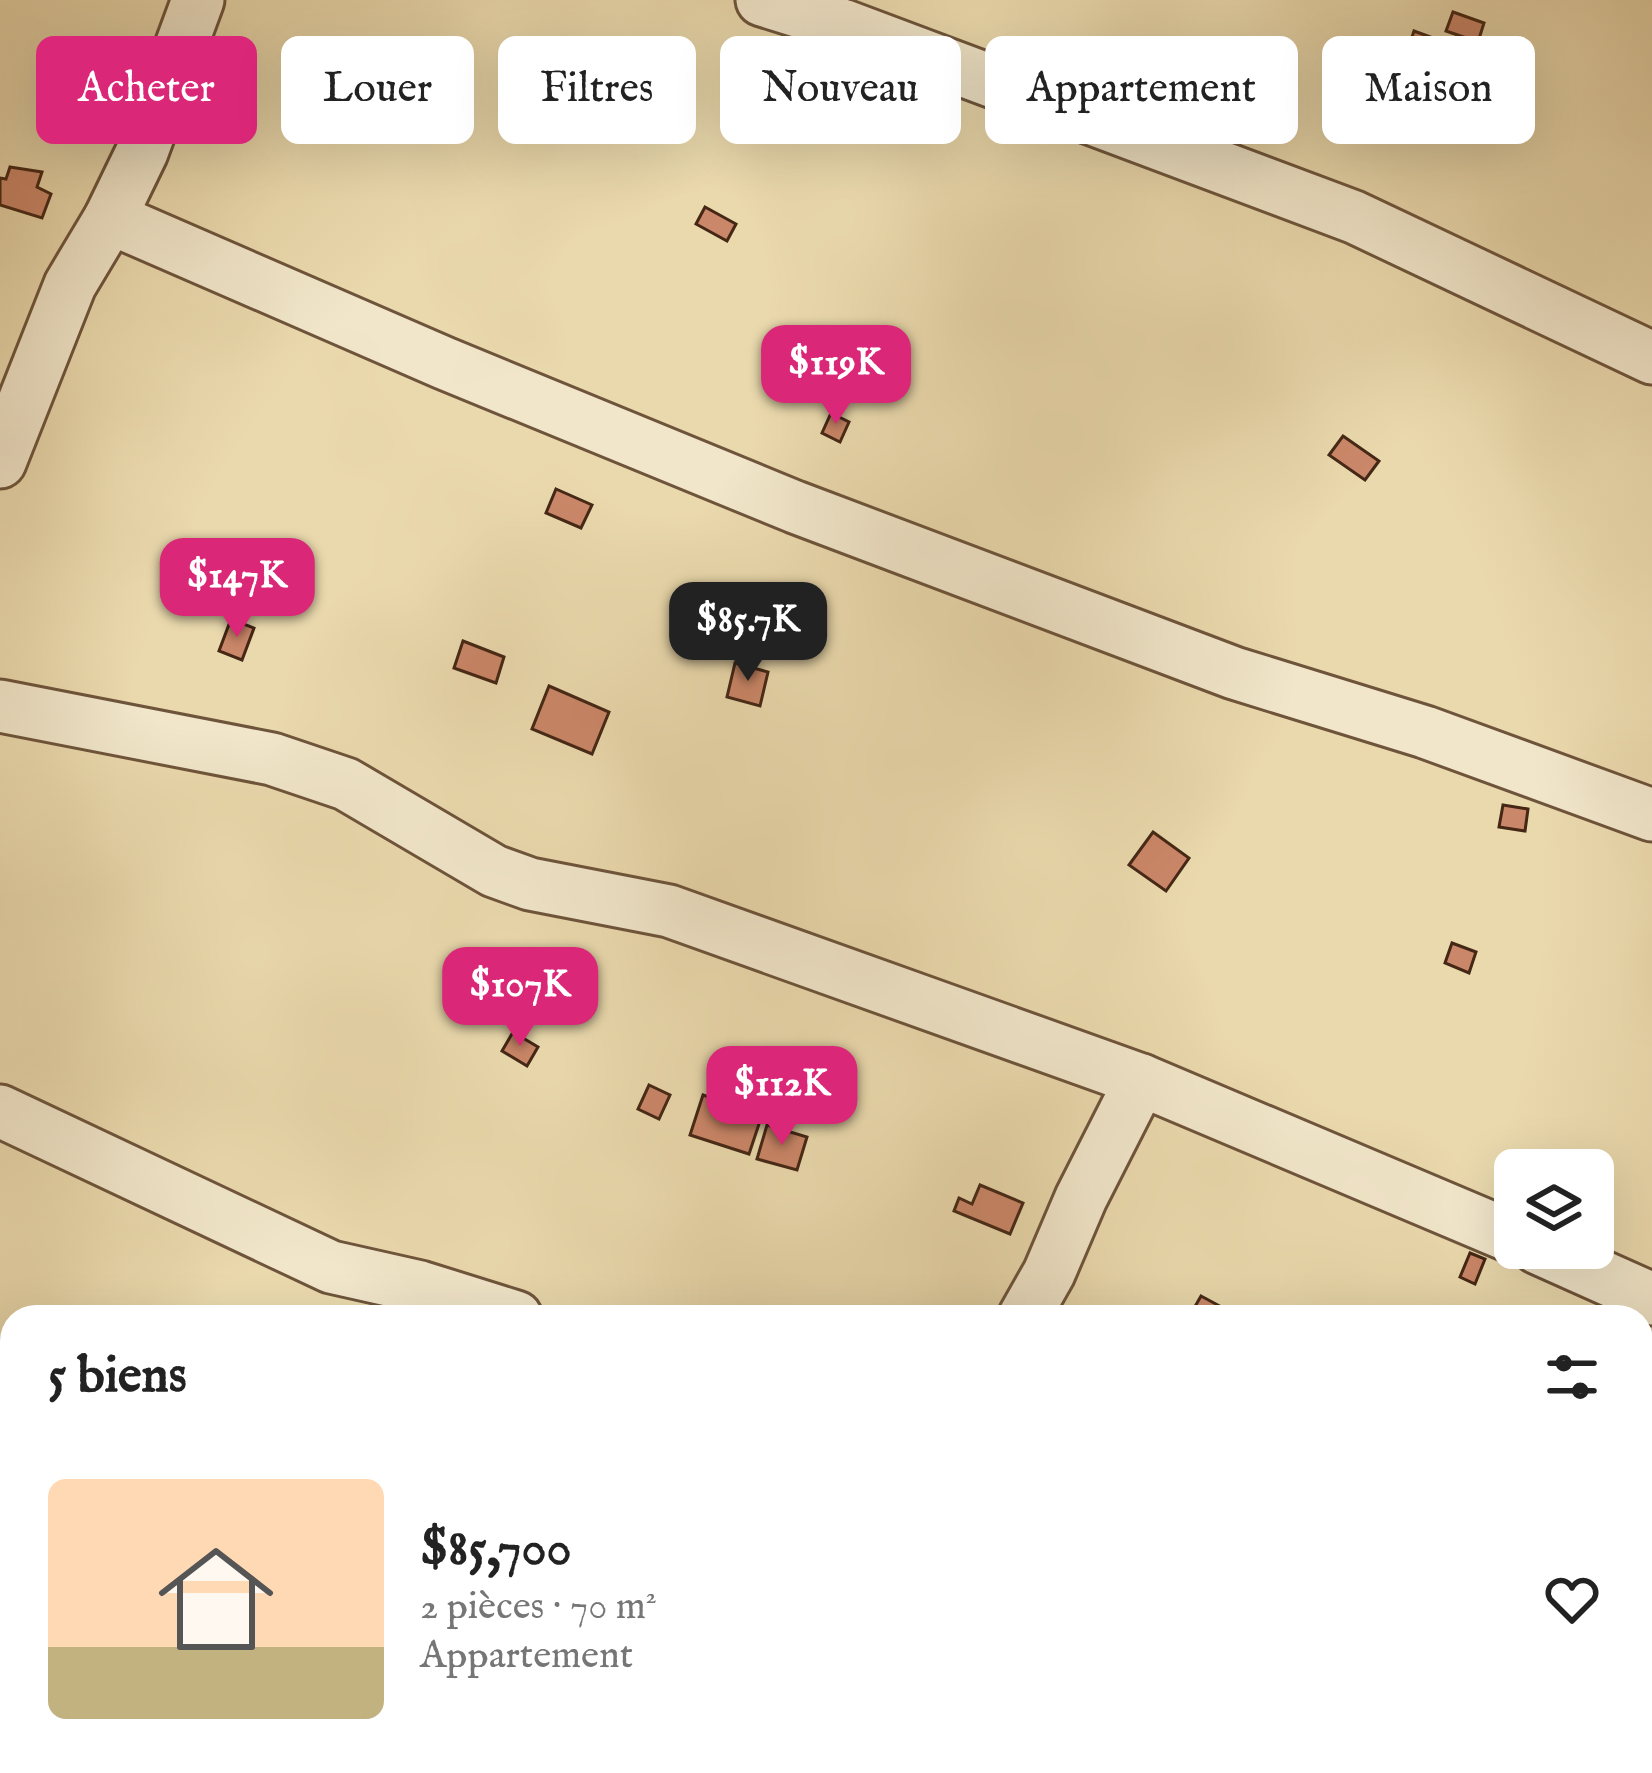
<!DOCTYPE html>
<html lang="fr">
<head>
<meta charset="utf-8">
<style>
	:root { --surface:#fff; --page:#f6f6f6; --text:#222; --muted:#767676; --accent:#db2777 }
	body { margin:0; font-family:"IM FELL English",serif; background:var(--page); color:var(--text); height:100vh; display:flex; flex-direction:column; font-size:45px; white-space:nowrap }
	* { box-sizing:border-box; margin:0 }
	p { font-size:39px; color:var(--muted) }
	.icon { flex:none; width:66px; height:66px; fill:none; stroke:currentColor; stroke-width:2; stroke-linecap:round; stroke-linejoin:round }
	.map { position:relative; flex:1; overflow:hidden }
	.details { position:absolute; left:0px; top:1305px; width:1653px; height:468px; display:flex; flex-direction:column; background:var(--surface); border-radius:36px 36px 0 0; box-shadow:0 12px 48px #0002 }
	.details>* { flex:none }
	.top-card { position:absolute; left:36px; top:36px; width:1581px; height:108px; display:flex; gap:24px }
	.tools { position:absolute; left:1494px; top:1149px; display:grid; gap:24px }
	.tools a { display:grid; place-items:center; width:120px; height:120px; border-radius:18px; background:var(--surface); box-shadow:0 12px 48px #0002; font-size:60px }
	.price { position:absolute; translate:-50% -102px; padding:0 27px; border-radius:24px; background:var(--accent); color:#fff; font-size:39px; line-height:78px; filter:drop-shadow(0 3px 6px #0008) }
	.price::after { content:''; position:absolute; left:50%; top:72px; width:36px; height:27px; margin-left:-18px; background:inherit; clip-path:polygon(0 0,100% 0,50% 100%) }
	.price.selected { background:#222; color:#fff }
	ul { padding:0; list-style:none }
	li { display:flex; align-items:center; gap:36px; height:300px; padding:0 48px }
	li span { display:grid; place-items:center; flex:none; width:336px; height:240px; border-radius:18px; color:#555 }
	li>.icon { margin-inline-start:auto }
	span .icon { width:144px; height:144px; fill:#fffc; stroke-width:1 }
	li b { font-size:51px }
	h2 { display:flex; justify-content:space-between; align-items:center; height:144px; padding:0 48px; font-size:51px }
	.tag { padding:0 42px; border-radius:18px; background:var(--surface); box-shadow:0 12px 48px #0002; font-size:42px; line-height:108px }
	.tag.selected { background:var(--accent); color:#fff }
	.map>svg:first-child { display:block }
	.building { fill:#cb8769; stroke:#442715; stroke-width:3 }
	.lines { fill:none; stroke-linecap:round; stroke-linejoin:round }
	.minor-casing { stroke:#6e543b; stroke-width:57 }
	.minor { stroke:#f1e6ca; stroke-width:51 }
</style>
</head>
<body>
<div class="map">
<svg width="1652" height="1773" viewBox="0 0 1652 1773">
	<rect width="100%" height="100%" fill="#ead9ad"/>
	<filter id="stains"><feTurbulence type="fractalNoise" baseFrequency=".00167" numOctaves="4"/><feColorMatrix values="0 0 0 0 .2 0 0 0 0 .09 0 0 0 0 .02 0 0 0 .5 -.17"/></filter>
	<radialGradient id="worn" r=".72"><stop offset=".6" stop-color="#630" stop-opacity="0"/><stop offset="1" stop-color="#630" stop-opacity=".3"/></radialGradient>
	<!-- building -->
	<g class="building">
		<path d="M 1453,12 L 1484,23 L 1478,42 L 1446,31 Z"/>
		<path d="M 1414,31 L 1471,52 L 1464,73 L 1407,52 Z"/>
		<path d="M 10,167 L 42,172 L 37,187 L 51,194 L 42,218 L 0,205 L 0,178 L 6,179 Z"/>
		<path d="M 705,207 L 736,224 L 727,241 L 696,224 Z"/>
		<path d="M 831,413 L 849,422 L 840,442 L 822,433 Z"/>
		<path d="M 1343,436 L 1379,461 L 1365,480 L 1329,455 Z"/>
		<path d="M 556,489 L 592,505 L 581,528 L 546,513 Z"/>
		<path d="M 231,619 L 254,628 L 242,660 L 219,651 Z"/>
		<path d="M 463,641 L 504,657 L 496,683 L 454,668 Z"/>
		<path d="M 735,663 L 768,672 L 760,706 L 727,697 Z"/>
		<path d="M 549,686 L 609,712 L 592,754 L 532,729 Z"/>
		<path d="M 1503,805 L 1528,809 L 1525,831 L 1499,827 Z"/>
		<path d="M 1153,832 L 1189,858 L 1166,891 L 1129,865 Z"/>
		<path d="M 1452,943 L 1476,952 L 1469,973 L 1445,963 Z"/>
		<path d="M 513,1032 L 538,1047 L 527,1066 L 502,1051 Z"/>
		<path d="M 649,1085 L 670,1095 L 659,1119 L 638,1109 Z"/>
		<path d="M 703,1095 L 762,1115 L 749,1154 L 690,1135 Z"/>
		<path d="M 767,1125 L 807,1137 L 797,1170 L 757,1159 Z"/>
		<path d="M 980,1185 L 1023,1203 L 1010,1234 L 954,1211 L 959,1198 L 972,1204 Z"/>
		<path d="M 1470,1253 L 1485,1259 L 1475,1284 L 1460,1277 Z"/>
		<path d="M 1201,1296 L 1240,1317 L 1189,1317 Z"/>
	</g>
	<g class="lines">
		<!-- minor casing -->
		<g class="minor-casing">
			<g id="minor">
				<path d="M 762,0 L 842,25 L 1354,217 L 1652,358"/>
				<path d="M 110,218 L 444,363 L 795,507 L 1234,673 L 1425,732 L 1652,815"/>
				<path d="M 0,462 L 70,285 L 110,218 L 142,152 L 198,0"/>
				<path d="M 0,706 L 272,759 L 346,784 L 494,871 L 530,884 L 669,911 L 1141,1080 L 1515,1238"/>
				<path d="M 0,1111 L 331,1267 L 420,1287 L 516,1317"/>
				<path d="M 1538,1248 L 1652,1299"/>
				<path d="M 1024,1317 L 1049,1273 L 1081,1198 L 1141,1080"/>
				<path d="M 0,1520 L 12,1525"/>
				<path d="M 1641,1657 L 1652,1664"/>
				<path d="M 513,1761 L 536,1773"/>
				<path d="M 1205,1761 L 1222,1773"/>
				<path d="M 852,1773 L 857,1761"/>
			</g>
		</g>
		<!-- minor -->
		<use href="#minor" class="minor"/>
	</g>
	<rect width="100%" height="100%" filter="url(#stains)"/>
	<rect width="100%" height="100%" fill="url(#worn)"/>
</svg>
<div class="tools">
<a><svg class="icon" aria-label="layers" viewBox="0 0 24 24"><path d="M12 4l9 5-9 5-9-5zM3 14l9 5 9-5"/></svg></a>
</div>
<b class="price" style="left:836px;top:427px">$119K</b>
<b class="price" style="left:237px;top:640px">$147K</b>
<b class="price selected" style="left:748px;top:684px">$85.7K</b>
<b class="price" style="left:520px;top:1049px">$107K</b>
<b class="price" style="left:782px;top:1148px">$112K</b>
<div class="top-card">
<a class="tag selected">Acheter</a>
<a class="tag">Louer</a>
<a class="tag">Filtres</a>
<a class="tag">Nouveau</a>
<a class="tag">Appartement</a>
<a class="tag">Maison</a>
</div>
<section class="details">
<h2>5 biens<svg class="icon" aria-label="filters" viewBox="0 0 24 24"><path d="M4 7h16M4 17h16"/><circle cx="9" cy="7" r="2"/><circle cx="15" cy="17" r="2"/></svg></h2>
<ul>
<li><span style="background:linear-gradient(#ffd9b3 70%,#c2b280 0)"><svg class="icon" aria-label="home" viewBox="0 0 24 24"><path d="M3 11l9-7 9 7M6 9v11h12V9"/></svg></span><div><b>$85,700</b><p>2 pièces · 70 m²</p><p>Appartement</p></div><svg class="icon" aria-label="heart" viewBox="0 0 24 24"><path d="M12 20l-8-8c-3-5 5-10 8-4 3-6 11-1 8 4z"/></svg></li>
</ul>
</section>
</div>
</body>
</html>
